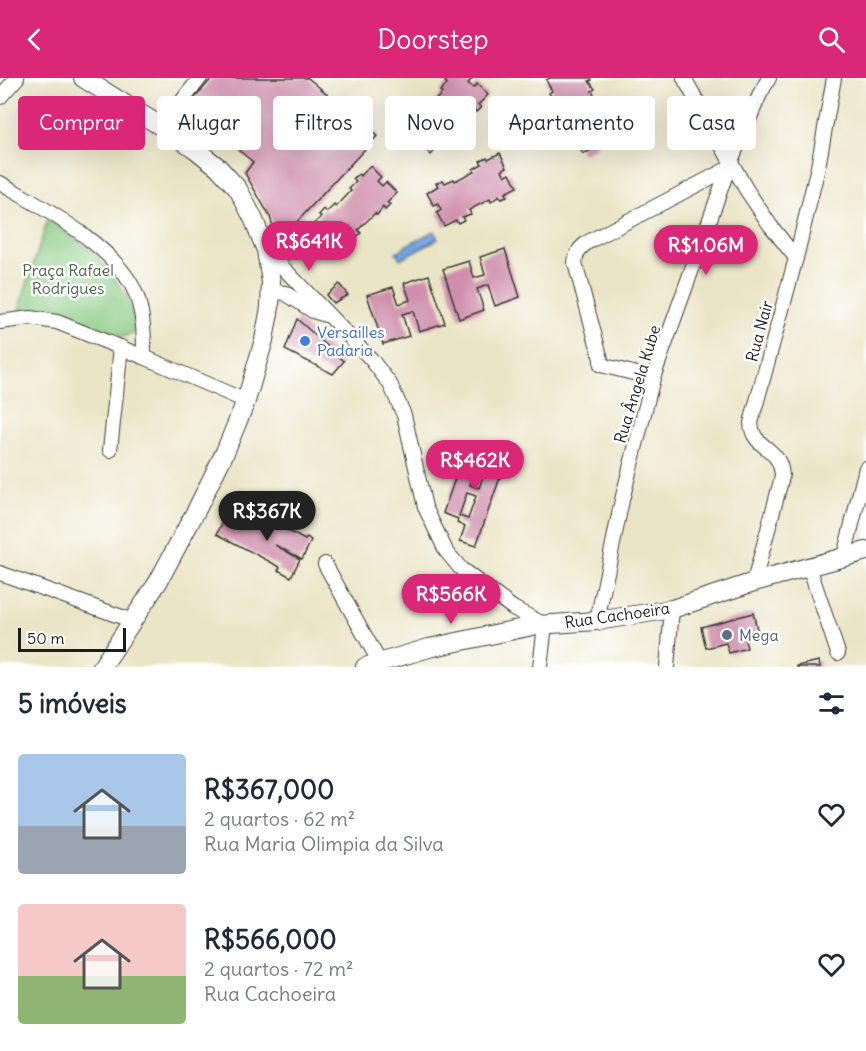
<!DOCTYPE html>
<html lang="pt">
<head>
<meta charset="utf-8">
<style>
	:root { --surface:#fff; --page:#f6f6f7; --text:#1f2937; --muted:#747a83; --accent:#db2777 }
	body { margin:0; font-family:Delius,sans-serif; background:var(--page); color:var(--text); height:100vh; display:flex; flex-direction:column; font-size:22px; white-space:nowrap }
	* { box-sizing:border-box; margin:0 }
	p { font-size:20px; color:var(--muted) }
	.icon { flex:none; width:33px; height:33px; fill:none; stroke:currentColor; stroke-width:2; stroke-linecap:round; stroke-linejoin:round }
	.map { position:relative; height:589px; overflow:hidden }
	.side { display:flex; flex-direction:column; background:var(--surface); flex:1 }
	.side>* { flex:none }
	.top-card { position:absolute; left:18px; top:18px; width:831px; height:54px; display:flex; gap:12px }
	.scale { position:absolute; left:18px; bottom:15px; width:108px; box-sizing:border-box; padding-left:6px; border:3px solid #1c1c1c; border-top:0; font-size:16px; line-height:21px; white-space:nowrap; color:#1c1c1c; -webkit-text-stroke:4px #fff; paint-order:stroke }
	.price { position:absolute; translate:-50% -51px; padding:0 14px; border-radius:21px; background:var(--accent); color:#fff; font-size:20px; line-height:39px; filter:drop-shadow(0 2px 3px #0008) }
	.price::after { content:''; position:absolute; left:50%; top:36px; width:18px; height:14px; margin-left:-9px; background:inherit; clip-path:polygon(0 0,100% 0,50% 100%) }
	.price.current { background:#222; color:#fff }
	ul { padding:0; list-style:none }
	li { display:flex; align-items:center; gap:18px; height:150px; padding:0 18px }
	li span { display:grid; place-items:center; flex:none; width:168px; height:120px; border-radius:6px; color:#555 }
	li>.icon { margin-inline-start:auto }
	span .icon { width:72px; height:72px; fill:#fffc; stroke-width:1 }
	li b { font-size:26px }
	h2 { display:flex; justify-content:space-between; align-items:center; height:72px; padding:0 18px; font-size:26px }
	.tag { padding:0 21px; border-radius:6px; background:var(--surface); box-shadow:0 6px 24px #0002; font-size:21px; line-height:54px }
	.tag.current { background:var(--accent); color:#fff }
	header { display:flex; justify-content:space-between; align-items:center; height:78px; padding:0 18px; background:var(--accent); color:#fff; font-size:27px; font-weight:600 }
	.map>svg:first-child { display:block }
	.green { fill:#8acb83; stroke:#537450; stroke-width:1.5 }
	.water { fill:#73a4de; stroke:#48607d; stroke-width:1.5 }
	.building { fill:#cf8eac; fill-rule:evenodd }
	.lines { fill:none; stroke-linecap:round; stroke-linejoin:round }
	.minor-casing { stroke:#3b3a36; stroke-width:16 }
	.major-casing { stroke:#3b3a36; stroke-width:20 }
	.minor { stroke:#fff; stroke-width:14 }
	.major { stroke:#fff; stroke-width:18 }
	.shop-dot { fill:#3f7fe0; stroke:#fff; stroke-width:2 }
	.service-dot { fill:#5c6f8a; stroke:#fff; stroke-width:2 }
	.labels { text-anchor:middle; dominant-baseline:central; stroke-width:5; stroke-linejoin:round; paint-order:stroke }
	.park-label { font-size:16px; fill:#486245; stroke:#fff }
	.street-label { font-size:16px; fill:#1c1c1c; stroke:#fff }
	.shop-label { font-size:16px; fill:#366cbe; stroke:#fff; text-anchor:start }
	.service-label { font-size:16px; fill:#4e5e75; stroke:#fff; text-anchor:start }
</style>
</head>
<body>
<header><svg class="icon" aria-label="back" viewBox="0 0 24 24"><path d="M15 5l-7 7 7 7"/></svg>Doorstep<svg class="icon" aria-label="search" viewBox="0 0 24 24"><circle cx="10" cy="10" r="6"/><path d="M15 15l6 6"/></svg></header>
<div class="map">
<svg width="866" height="589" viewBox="0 0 866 589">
	<rect width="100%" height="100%" fill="#fff"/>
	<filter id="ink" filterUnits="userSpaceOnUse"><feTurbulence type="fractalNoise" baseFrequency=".0167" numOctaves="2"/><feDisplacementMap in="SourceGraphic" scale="12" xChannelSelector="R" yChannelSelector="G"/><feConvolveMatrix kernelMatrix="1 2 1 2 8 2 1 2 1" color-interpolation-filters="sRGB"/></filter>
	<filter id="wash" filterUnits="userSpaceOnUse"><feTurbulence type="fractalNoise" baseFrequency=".008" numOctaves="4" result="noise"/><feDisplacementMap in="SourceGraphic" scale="24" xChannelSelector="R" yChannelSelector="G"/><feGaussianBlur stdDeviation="1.35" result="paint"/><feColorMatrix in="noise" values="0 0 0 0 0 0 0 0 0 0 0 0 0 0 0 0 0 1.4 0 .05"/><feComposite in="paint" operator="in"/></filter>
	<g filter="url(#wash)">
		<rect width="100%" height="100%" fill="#ebe5c7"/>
		<!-- green -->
		<path class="green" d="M 48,141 L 96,176 L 127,218 L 134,242 L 134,255 L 123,259 L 51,233 L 19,231 Z"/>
		<!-- water -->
		<path class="water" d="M 434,153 L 438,161 L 400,181 L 396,174 L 405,170 L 405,168 Z"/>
		<g id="blocks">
			<!-- building -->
			<g class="building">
				<path d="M 212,0 L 308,0 L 377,58 L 278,164 L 270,139 L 245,95 L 253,84 L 196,36 L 194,21 Z"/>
				<path d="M 448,0 L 471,0 L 472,1 L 468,5 L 473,10 L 477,6 L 488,17 L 478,27 L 481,29 L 476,34 L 474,31 L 472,34 L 473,35 L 468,39 L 466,37 L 450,54 L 453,57 L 445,63 L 448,65 L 443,70 L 440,67 L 431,77 L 420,66 L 423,63 L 418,57 L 415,61 L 403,50 L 412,41 L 410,39 L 415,33 L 418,36 L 425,29 L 427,31 L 442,15 L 440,13 L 447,6 L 445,3 Z"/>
				<path d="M 550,0 L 591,0 L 592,2 L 589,3 L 595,11 L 592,13 L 602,34 L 605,32 L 609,41 L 611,39 L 615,45 L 611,47 L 617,59 L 603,66 L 601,62 L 595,65 L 597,69 L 583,76 L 577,65 L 574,66 L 571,59 L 574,58 L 570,49 L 573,48 L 563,28 L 561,29 L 556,20 L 553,22 L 549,15 L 552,13 L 546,2 Z"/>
				<path d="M 500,75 L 507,89 L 502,92 L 505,98 L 510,95 L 517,109 L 505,115 L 507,119 L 501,121 L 499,118 L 491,124 L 490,121 L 469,132 L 471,136 L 462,139 L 464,142 L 458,145 L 456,142 L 444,148 L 437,135 L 441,132 L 438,126 L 434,128 L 427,115 L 438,108 L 436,105 L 443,102 L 445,105 L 454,101 L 455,103 L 474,93 L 473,91 L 482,86 L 480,83 L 487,79 L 488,81 Z"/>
				<path d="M 370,88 L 381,99 L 377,103 L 382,108 L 386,104 L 397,115 L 387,125 L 390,127 L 385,132 L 383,129 L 377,137 L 375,135 L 358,152 L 361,155 L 354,161 L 356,163 L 352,168 L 349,165 L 340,175 L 329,164 L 332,161 L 327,155 L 323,159 L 312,148 L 321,139 L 319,137 L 324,131 L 327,134 L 334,127 L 336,129 L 351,113 L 349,111 L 356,104 L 353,101 L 359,96 L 361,98 Z"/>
				<path d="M 505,171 L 520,219 L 495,228 L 488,207 L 477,211 L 484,232 L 459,241 L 443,191 L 469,183 L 474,200 L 485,197 L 480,179 Z"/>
				<path d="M 429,197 L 445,245 L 419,253 L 413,233 L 402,236 L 409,258 L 383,266 L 367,217 L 393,209 L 399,226 L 410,222 L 404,205 Z"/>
				<path d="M 339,206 L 348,217 L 333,225 L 326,217 Z"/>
				<path d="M 297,241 L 344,283 L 333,296 L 285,272 Z"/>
				<path d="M 494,365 L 510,371 L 476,468 L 460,463 L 465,448 L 457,445 L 458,441 L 443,435 L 464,375 L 479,380 L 481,377 L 489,380 ZM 478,384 L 487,387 L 479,410 L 470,407 ZM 467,415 L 476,418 L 468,441 L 459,438 Z"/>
				<path d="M 253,434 L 305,462 L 307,460 L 311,463 L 302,481 L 275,467 L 300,481 L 291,499 L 278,492 L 280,489 L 217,456 L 225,439 L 243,449 Z"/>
				<path d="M 753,535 L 758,555 L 744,559 L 747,570 L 729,575 L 726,565 L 706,570 L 701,549 Z"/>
				<path d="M 819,583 L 820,589 L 797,589 L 797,588 Z"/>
			</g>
		</g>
	</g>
	<g filter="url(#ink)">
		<use href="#blocks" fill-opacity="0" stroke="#3b3a36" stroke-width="1.5"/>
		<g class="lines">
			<!-- minor casing -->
			<g class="minor-casing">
				<g id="minor">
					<path d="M 684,0 L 746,111 L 770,147 L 796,180"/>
					<path d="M 0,19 L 17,0"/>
					<path d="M 162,49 L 200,0"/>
					<path d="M 0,105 C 43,130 120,170 137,219 C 144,240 144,258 144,279"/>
					<path d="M 266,172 L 371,281 L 390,306 L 404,337 L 425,429 L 446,473 L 461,491 L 513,530 L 545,547 L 540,589"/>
					<path d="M 270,218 L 276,214 L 285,215 L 313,233 L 326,237"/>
					<path d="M 0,244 L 30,240 L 57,244 L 144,279 L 246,323"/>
					<path d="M 653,300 L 601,287 L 601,281 L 575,185 C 576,174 580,170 588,164 L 729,90"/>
					<path d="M 110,372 L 121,269"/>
					<path d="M 844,478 L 866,390"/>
					<path d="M 325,486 L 380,585"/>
					<path d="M 809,489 L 838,575"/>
					<path d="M 0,495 L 133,543"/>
					<path d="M 754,504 L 782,399 C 781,367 753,373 751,345 L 796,180 L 818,89 L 834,0"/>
					<path d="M 597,543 L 622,422 L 653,300 L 730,85 L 760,16 L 769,0"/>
					<path d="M 667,589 L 672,531"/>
				</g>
			</g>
			<!-- major casing -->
			<g class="major-casing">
				<g id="major">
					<path d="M 83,0 L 162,49 L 195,71 L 218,89 L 238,111 L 253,140 L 266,172 L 271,204 L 270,229 L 264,262 L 246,323 L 225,374 L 197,431 L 158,504 L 102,589"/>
					<path d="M 365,589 L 429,570 L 537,547 L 597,543 L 672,531 L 754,504 L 866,473"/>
				</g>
			</g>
			<!-- minor -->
			<use href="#minor" class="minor"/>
			<!-- major -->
			<use href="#major" class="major"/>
		</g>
	</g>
	<!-- markers -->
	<circle class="shop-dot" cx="305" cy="263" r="6"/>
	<circle class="service-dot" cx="727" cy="557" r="6"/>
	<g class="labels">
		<!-- park labels -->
		<g class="park-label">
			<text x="68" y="192">Praça Rafael<tspan x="68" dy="18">Rodrigues</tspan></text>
		</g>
		<!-- street labels -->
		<g class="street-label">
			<text transform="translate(759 253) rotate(-75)">Rua Nair</text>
			<text transform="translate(637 306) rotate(-73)">Rua Ângela Kube</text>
			<text transform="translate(617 537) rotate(-8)">Rua Cachoeira</text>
		</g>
		<!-- shop labels -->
		<g class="shop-label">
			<text x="317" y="254">Versailles<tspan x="317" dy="18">Padaria</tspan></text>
		</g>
		<!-- service labels -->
		<g class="service-label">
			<text x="739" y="557">Mega</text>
		</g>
	</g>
</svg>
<div class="scale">50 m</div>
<b class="price" style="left:309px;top:194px">R$641K</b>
<b class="price" style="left:706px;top:198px">R$1.06M</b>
<b class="price" style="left:475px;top:413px">R$462K</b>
<b class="price current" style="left:267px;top:464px">R$367K</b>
<b class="price" style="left:451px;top:547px">R$566K</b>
<div class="top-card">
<a class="tag current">Comprar</a>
<a class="tag">Alugar</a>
<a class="tag">Filtros</a>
<a class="tag">Novo</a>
<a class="tag">Apartamento</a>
<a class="tag">Casa</a>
</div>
</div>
<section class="side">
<h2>5 imóveis<svg class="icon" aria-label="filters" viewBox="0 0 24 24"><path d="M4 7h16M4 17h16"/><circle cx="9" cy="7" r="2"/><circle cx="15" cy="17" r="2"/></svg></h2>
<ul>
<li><span style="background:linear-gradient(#a9c7e8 60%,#9aa5b1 0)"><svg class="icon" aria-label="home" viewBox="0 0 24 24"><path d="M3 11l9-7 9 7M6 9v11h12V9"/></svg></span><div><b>R$367,000</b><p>2 quartos · 62 m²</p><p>Rua Maria Olimpia da Silva</p></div><svg class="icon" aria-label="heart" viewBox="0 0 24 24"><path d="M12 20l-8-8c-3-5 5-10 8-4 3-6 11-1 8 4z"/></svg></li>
<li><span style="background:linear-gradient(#f6c9c9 60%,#8fb573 0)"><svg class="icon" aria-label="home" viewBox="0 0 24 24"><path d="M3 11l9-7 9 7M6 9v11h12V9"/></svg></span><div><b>R$566,000</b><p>2 quartos · 72 m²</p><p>Rua Cachoeira</p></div><svg class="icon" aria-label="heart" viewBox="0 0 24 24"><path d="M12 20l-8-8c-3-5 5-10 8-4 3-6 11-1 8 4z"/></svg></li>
</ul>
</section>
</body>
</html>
